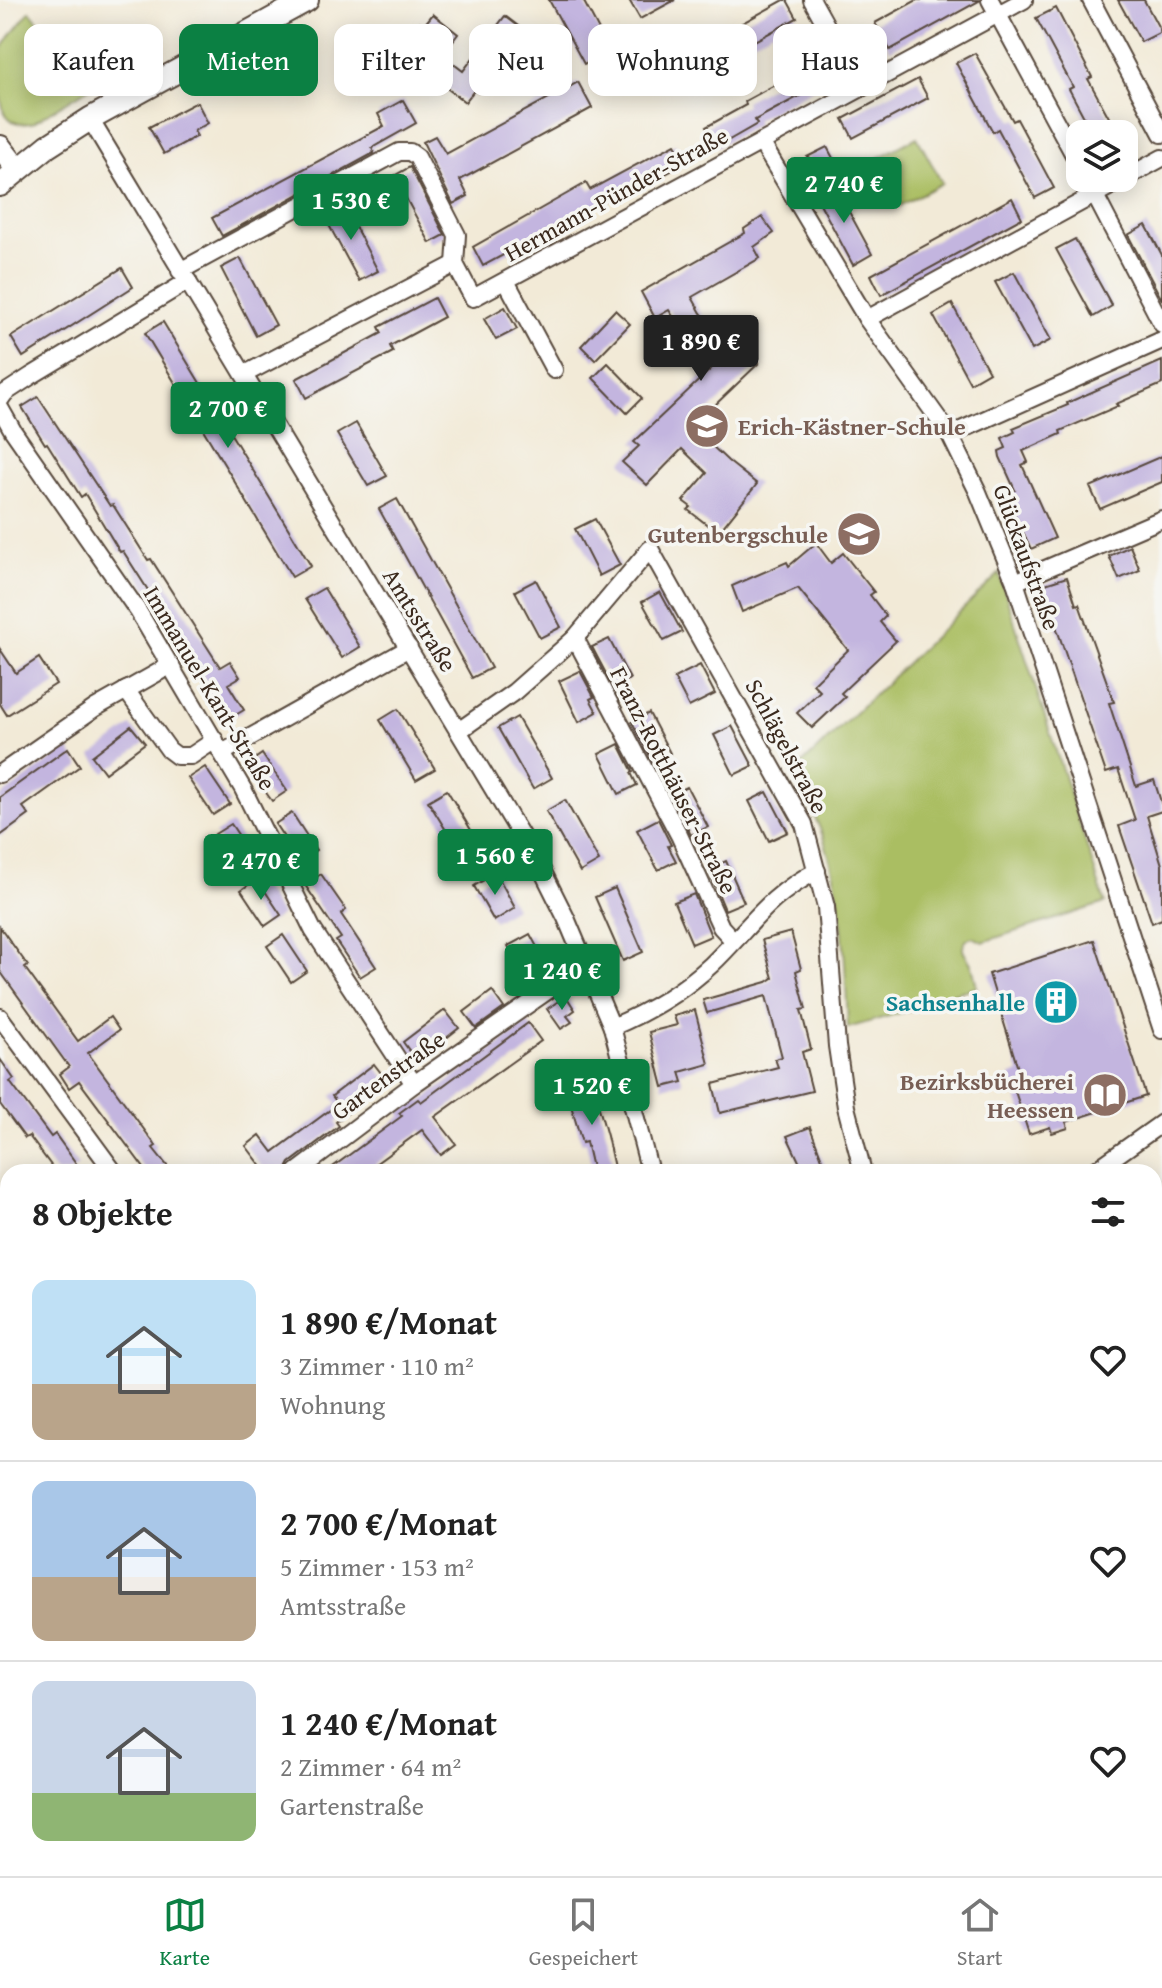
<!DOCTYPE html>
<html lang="de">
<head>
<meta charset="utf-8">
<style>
	:root { --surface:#fff; --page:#f6f6f6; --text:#222; --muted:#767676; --line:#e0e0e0; --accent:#0b8043 }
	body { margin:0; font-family:"Gentium Book Plus",serif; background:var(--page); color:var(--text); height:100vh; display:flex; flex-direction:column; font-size:30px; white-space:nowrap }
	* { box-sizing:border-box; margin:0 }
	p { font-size:26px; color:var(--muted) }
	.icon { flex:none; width:44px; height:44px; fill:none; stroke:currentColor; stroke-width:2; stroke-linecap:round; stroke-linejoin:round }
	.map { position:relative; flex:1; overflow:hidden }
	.sheet { position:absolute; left:0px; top:1164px; width:1162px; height:712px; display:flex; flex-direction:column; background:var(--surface); border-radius:24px 24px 0 0; box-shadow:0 4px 20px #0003 }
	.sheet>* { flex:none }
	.guide { position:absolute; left:24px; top:24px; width:1114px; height:72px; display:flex; gap:16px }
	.fabs { position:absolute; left:1066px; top:120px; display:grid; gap:16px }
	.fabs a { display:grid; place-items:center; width:72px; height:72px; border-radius:16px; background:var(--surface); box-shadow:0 4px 20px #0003; font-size:40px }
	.price { position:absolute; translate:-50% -68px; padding:0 18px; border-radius:8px; background:var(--accent); color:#fff; font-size:26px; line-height:52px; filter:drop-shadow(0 2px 4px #0008) }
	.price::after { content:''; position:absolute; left:50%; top:48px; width:24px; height:18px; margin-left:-12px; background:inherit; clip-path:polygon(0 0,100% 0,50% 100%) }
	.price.current { background:#222; color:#fff }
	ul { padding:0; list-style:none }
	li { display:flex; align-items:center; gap:24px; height:200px; padding:0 32px }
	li+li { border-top:2px solid var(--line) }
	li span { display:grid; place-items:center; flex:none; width:224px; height:160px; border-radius:16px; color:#555 }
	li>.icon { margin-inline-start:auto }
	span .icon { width:96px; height:96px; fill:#fffc; stroke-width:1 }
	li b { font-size:34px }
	h2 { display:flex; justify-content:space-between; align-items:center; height:96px; padding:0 32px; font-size:34px }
	.tag { padding:0 28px; border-radius:16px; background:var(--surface); box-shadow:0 4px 20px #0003; font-size:28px; line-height:72px }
	.tag.current { background:var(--accent); color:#fff }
	.menu { display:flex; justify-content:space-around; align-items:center; height:112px; border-top:2px solid var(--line); background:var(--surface); font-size:22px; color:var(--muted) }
	.menu a { display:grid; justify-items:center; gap:4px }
	.menu .current { color:var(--accent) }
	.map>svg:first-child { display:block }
	.green { fill:#aabe62; stroke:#727440; stroke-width:2 }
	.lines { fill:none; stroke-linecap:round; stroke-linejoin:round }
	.stream { stroke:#4fb9cc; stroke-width:5 }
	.building { fill:#c3b5df }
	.minor-casing { stroke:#56473a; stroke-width:20 }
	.major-casing { stroke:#56473a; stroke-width:26 }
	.minor { stroke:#fff; stroke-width:16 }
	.major { stroke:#fff; stroke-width:22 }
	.labels { text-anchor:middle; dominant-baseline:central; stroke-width:7; stroke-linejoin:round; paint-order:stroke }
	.street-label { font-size:24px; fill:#3b2a1e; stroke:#f6f6f2 }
	.education-label { font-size:24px; font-weight:bold; fill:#785e54; stroke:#f6f6f2; text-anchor:end }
	.culture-label { font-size:24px; font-weight:bold; fill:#0d838f; stroke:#f6f6f2; text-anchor:end }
</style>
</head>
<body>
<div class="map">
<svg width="1162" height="1876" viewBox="0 0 1162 1876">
	<rect width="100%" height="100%" fill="#f6f6f2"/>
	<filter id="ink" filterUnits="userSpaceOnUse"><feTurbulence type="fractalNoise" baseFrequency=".0125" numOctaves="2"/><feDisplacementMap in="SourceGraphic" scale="16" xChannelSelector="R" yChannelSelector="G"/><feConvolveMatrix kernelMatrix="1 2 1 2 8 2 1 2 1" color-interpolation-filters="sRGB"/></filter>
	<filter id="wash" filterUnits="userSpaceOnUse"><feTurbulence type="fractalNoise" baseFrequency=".006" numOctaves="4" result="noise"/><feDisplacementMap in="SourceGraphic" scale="32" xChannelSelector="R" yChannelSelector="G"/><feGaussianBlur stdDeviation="1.8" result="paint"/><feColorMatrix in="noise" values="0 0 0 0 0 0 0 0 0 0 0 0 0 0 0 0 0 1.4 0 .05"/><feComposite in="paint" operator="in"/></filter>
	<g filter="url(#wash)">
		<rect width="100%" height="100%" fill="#f2ead7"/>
		<!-- green -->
		<g class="green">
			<path d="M 30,11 L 78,71 L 109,76 L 32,123 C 0,129 0,100 0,77 C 0,70 0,59 1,52 C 6,38 21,23 30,11 Z"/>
			<path d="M 917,137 L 942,183 L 899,206 L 874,160 Z"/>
			<path d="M 999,574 L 1105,903 L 983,942 L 973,937 L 967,939 C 958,951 966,953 971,964 C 974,971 975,980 977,987 L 937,998 L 938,1002 L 848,1028 C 845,966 845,900 824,840 C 817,817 803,795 792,774 Z"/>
		</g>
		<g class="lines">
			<!-- stream -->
			<g class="stream">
				<path d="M 0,1442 L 8,1451"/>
				<path d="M 292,1868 L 296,1876"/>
			</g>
		</g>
		<g id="blocks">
			<!-- building -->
			<g class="building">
				<path d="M 549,0 L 583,0 L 610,51 L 584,64 Z"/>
				<path d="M 629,0 L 675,0 L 640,19 Z"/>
				<path d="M 784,0 L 787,0 L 797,18 L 736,51 L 738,56 L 684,85 L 674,66 L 728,37 L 726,32 Z"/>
				<path d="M 917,0 L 979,0 L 979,1 L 890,50 L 875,23 Z"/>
				<path d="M 1118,0 L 1144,0 L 1161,32 L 1141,42 Z"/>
				<path d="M 1056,8 L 1092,77 L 1088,79 L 1118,134 L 1093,134 L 1069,89 L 1073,87 L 1036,18 Z"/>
				<path d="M 433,14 L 458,34 L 442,55 L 463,71 L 505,16 L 522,29 L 465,102 L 414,63 L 416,60 L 400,47 L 420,22 L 424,25 Z"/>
				<path d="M 975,53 L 1013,121 L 1017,119 L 1054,188 L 1035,198 L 998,129 L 993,132 L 956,63 Z"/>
				<path d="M 819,61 L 829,80 L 755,120 L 757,124 L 717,147 L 706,127 L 746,105 L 745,101 Z"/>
				<path d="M 918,79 L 928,98 L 853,138 L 843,119 Z"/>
				<path d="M 578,82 L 592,108 L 460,180 L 468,196 L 453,204 L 423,142 L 435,136 L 446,154 Z"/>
				<path d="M 403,100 L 416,123 L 372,148 L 374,153 L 222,236 L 212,218 L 384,126 L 378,114 Z"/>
				<path d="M 197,102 L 208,123 L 194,131 L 197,136 L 164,154 L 149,127 Z"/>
				<path d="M 675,144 L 686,163 L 618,199 L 616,194 L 483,266 L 473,247 L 586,183 L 590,190 Z"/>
				<path d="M 827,147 L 845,180 L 825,191 L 807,157 Z"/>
				<path d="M 410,167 L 445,235 L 430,243 L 394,176 Z"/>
				<path d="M 835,186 L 872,254 L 853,265 L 816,196 Z"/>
				<path d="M 1012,198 L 1022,218 L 881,295 L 871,275 Z"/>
				<path d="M 343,203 L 378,271 L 359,281 L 323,214 Z"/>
				<path d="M 762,217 L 774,233 L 754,247 L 760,258 L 692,297 L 701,313 L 731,349 L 740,342 L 759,363 L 692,427 L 728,461 L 757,484 L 718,533 L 688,510 L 691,507 L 683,501 L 707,473 L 682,449 L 647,485 L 622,462 L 639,446 L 634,442 L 711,369 L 691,345 L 669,310 L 655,318 L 641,292 L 745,233 L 744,229 Z"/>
				<path d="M 1146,225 L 1162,255 L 1162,300 L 1128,235 Z"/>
				<path d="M 1075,239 L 1112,306 L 1093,317 L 1056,249 Z"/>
				<path d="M 240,258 L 276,325 L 256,336 L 221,268 Z"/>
				<path d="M 122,268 L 133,287 L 23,357 L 11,337 Z"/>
				<path d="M 1014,272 L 1051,340 L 1032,350 L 995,282 Z"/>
				<path d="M 434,298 L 444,317 L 390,346 L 393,352 L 306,398 L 296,379 L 382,333 L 379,327 Z"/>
				<path d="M 952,304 L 989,372 L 970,383 L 933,315 Z"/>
				<path d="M 505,307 L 517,329 L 496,340 L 484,319 Z"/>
				<path d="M 615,310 L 630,324 L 595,360 L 581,346 Z"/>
				<path d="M 163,322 L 311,566 L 292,577 L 145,333 Z"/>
				<path d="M 1162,361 L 1162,384 L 1116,404 L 1118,406 L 1060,431 L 1061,434 L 1023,451 L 1028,462 L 1022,465 L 1055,538 L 1031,549 L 1005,494 L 1015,490 L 1000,457 L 999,451 L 1006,448 L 1002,438 L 1015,432 L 1013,428 L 1068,405 L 1067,403 Z"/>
				<path d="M 608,363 L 642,398 L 627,413 L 593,378 Z"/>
				<path d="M 38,397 L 110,506 L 113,505 L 148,560 L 151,559 L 220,667 L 230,661 L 240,677 L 228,684 L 244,710 L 227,720 L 204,682 L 206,681 L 123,551 L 120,552 L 85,494 L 81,497 L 47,443 L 45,444 L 22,407 Z"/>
				<path d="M 356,423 L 387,476 L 368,486 L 337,434 Z"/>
				<path d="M 1162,456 L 1162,482 L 1100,509 L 1090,487 Z"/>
				<path d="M 397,499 L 491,668 L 472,678 L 379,509 Z"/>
				<path d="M 595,519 L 620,565 L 599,576 L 575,529 Z"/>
				<path d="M 816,543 L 831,563 L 843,553 L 874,592 L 870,595 L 886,616 L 880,622 L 896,641 L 841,693 L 845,697 L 812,728 L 797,713 L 820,691 L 813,684 L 848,650 L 798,588 L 742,612 L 732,586 L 787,562 L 789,566 Z"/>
				<path d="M 1130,546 L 1140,570 L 1119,579 L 1109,556 Z"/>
				<path d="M 1067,577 L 1076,605 L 1079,604 L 1114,702 L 1109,703 L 1136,786 L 1154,780 L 1162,805 L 1162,811 L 1147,816 L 1162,865 L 1162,919 L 1152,923 L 1119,826 L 1135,820 L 1118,769 L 1106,773 L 1042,585 Z"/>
				<path d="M 536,580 L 561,627 L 540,638 L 515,591 Z"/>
				<path d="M 324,588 L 360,647 L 342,658 L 305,599 Z"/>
				<path d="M 660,592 L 682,632 L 664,641 L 642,602 Z"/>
				<path d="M 609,639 L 630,679 L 613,687 L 592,647 Z"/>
				<path d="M 0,649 L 16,673 L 39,658 L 56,684 L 7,715 L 0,704 Z"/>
				<path d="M 700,665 L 715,694 L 689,707 L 674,678 Z"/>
				<path d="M 580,671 L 594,697 L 590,699 L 597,712 L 579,722 L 559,681 Z"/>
				<path d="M 398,709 L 435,769 L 416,780 L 380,720 Z"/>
				<path d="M 649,713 L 670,753 L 653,762 L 632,722 Z"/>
				<path d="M 517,717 L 552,778 L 533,789 L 498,728 Z"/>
				<path d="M 131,726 L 145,743 L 105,773 L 92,756 Z"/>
				<path d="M 732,726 L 753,766 L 734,775 L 714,735 Z"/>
				<path d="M 619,744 L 633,772 L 631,773 L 637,785 L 619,794 L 599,754 Z"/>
				<path d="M 68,748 L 80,766 L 23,807 L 29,815 L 0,836 L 0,797 Z"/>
				<path d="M 262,754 L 287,791 L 272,801 L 246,765 Z"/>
				<path d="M 205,767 L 230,804 L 213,815 L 188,778 Z"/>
				<path d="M 687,787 L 708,827 L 691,835 L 670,795 Z"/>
				<path d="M 447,790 L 483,850 L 465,861 L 428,801 Z"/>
				<path d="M 767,792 L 788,832 L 769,841 L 749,801 Z"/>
				<path d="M 565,800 L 599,861 L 580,872 L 546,811 Z"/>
				<path d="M 292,813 L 316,850 L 300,861 L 275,824 Z"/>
				<path d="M 658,819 L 671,845 L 668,846 L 676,861 L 658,870 L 637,830 Z"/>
				<path d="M 231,824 L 255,860 L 240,870 L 215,834 Z"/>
				<path d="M 726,861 L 744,902 L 725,910 L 708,869 Z"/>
				<path d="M 496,873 L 515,908 L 494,921 L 474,886 Z"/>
				<path d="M 321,874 L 346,910 L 341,914 L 376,967 L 360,977 L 336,941 L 341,938 L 305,885 Z"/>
				<path d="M 257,879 L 281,915 L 265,926 L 241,890 Z"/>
				<path d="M 615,888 L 643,952 L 623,961 L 595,897 Z"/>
				<path d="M 694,894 L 711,936 L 692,944 L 674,902 Z"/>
				<path d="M 0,927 L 28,966 L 25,968 L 78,1041 L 110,1017 L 119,1030 L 88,1053 L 156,1146 L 153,1148 L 172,1172 L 147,1172 L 79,1081 L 69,1088 L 60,1074 L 69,1067 L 0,971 Z"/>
				<path d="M 791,932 L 801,969 L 796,971 L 806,1009 L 801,1010 L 811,1049 L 802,1052 L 812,1091 L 720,1113 L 713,1084 L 778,1067 L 775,1059 L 782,1057 L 766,996 L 707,1013 L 703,1000 L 767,982 L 773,978 L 762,940 Z"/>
				<path d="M 530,934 L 549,969 L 527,981 L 508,946 Z"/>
				<path d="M 283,935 L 307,971 L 291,982 L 267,946 Z"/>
				<path d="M 1094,940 L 1146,1096 L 1066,1122 L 1068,1128 L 1052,1133 L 1050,1127 L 1029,1134 L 1010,1076 L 1019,1072 L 989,974 Z"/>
				<path d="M 492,991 L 504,1008 L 476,1028 L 464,1012 Z"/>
				<path d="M 566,996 L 575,1010 L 567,1016 L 572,1022 L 561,1029 L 547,1009 Z"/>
				<path d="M 445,1010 L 459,1028 L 417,1061 L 403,1042 Z"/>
				<path d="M 695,1010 L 709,1064 L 680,1072 L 683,1082 L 663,1087 L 649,1032 L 677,1025 L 674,1016 Z"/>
				<path d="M 528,1023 L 541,1041 L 435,1117 L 456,1144 L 441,1155 L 422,1130 L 364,1172 L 326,1172 L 402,1116 L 399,1113 L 418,1099 L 421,1102 Z"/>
				<path d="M 0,1059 L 14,1079 L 10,1082 L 51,1137 L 55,1134 L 78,1166 L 69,1172 L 56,1172 L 29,1136 L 25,1138 L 0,1104 Z"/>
				<path d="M 374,1064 L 388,1082 L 336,1122 L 339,1126 L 290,1163 L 285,1172 L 266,1172 L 246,1146 L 260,1135 L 273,1152 L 338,1104 L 332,1096 Z"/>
				<path d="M 590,1076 L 607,1136 L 615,1172 L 593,1172 L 586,1142 L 582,1143 L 570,1102 L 573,1101 L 571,1090 Z"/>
				<path d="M 810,1127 L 827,1172 L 804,1172 L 787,1136 Z"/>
			</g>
		</g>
	</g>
	<g filter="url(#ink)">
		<use href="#blocks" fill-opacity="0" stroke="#56473a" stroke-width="2"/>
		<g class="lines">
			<!-- minor casing -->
			<g class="minor-casing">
				<g id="minor">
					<path d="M 812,0 L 861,88"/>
					<path d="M 990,0 L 1080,166"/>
					<path d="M 1091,0 L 1162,134"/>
					<path d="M 90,119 L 543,872 L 566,918 L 612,1027 L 650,1172"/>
					<path d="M 761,142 L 867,319 L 950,435 L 978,492 L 1015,582 L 1162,1030"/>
					<path d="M 1086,178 L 1162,324"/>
					<path d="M 180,271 L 399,152 L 410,152 L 417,157 L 457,235 L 455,264"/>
					<path d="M 506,281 L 554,370"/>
					<path d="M 867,319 L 1162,158"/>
					<path d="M 245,374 L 455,264 L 473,298 L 1024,0"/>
					<path d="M 0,400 L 5,393 L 31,376 L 188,281"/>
					<path d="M 0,408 L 13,431 L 138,611 L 243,789 L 313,930 L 414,1084"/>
					<path d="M 950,435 L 1162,340"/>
					<path d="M 1015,582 L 1162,519"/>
					<path d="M 575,638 L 679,835 L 721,927 L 733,940"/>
					<path d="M 126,690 L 169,750 L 177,756 L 191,756 L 215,740"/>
					<path d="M 460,730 L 514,692 L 575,638 L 650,549 L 804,824 L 826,907 L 837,1046 L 846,1107 L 863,1172"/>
					<path d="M 222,753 L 409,648"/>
					<path d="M 0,774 L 95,708 L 171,665"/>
					<path d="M 0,1017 L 114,1172"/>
					<path d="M 612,1027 C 648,1012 683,991 711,965 C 750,928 766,897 817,871"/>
					<path d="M 297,1172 L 414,1084 L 586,964"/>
					<path d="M 1093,1172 L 1162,1123"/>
					<path d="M 0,1322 L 8,1347"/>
					<path d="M 0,1394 L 8,1388"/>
					<path d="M 0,1484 L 8,1492"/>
					<path d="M 0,1693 L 8,1686"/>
					<path d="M 1154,1765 L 1162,1766"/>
					<path d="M 244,1868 L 247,1876"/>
					<path d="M 551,1868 L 563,1876"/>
					<path d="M 909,1868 L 910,1876"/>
					<path d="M 0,1873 L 8,1867"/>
				</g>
			</g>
			<!-- major casing -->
			<g class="major-casing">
				<g id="major">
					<path d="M 0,147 L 17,169"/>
					<path d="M 0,185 L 48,146 L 90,119 L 307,0"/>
				</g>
			</g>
			<!-- minor -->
			<use href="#minor" class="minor"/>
			<!-- major -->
			<use href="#major" class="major"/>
		</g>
	</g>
	<!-- icons -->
	<defs>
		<g id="school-disc" transform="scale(2.3)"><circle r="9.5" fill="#8d6e63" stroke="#f6f6f2"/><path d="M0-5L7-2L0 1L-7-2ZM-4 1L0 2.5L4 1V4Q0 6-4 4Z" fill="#fff"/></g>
		<g id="building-disc" transform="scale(2.3)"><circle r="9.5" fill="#0f9aa8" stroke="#f6f6f2"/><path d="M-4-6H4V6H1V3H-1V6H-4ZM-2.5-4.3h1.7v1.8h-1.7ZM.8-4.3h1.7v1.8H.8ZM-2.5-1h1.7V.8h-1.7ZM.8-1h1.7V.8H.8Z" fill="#fff"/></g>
		<g id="library-disc" transform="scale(2.3)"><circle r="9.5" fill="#8d6e63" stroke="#f6f6f2"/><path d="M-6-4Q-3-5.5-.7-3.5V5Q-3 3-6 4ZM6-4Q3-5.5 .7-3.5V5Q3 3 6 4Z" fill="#fff"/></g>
	</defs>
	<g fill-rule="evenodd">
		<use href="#school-disc" x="707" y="426"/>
		<use href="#school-disc" x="859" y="534"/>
		<use href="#building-disc" x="1056" y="1002"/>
		<use href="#library-disc" x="1105" y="1095"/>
	</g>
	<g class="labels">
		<!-- street labels -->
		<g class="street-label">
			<text transform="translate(616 194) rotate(-29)">Hermann-Pünder-Straße</text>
			<text transform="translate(1027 557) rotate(70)">Glückaufstraße</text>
			<text transform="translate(420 620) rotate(58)">Amtsstraße</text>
			<text transform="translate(210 688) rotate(59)">Immanuel-Kant-Straße</text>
			<text transform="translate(787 746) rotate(62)">Schlägelstraße</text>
			<text transform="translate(674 780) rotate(63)">Franz-Rotthäuser-Straße</text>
			<text transform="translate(388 1075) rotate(-36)">Gartenstraße</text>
		</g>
		<!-- education labels -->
		<g class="education-label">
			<text x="738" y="426" text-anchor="start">Erich-Kästner-Schule</text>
			<text x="828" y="534">Gutenbergschule</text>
			<text x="1074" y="1081">Bezirksbücherei<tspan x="1074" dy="28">Heessen</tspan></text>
		</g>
		<!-- culture labels -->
		<g class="culture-label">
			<text x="1025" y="1002">Sachsenhalle</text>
		</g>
	</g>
</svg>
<div class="fabs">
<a><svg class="icon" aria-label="layers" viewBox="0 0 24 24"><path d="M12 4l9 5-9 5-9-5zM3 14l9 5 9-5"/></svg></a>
</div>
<b class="price" style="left:844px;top:225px">2 740 €</b>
<b class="price" style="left:351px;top:242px">1 530 €</b>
<b class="price current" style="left:701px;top:383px">1 890 €</b>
<b class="price" style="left:228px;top:450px">2 700 €</b>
<b class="price" style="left:495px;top:897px">1 560 €</b>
<b class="price" style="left:261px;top:902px">2 470 €</b>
<b class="price" style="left:562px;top:1012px">1 240 €</b>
<b class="price" style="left:592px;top:1127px">1 520 €</b>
<div class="guide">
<a class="tag">Kaufen</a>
<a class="tag current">Mieten</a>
<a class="tag">Filter</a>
<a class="tag">Neu</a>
<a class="tag">Wohnung</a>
<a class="tag">Haus</a>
</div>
<section class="sheet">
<h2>8 Objekte<svg class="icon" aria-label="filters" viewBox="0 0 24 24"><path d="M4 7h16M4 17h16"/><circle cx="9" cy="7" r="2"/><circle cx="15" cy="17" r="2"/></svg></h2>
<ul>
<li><span style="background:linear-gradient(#bfe0f5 65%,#b9a48a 0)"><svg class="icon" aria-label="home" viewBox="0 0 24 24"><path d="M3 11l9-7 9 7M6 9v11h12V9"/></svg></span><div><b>1 890 €/Monat</b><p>3 Zimmer · 110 m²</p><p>Wohnung</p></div><svg class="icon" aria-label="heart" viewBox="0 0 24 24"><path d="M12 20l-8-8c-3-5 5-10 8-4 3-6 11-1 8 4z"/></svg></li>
<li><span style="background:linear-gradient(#a9c7e8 60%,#b9a48a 0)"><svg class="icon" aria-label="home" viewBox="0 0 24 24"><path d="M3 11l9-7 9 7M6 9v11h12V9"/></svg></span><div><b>2 700 €/Monat</b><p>5 Zimmer · 153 m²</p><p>Amtsstraße</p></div><svg class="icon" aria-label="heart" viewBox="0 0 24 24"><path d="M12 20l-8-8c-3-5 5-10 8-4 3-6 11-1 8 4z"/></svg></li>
<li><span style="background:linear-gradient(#c9d6e8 70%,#8fb573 0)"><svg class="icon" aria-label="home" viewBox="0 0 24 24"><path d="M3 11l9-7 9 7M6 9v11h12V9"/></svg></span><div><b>1 240 €/Monat</b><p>2 Zimmer · 64 m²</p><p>Gartenstraße</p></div><svg class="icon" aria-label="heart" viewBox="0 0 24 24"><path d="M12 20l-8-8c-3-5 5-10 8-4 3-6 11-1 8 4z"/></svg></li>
</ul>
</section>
</div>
<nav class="menu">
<a class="current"><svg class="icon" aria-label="map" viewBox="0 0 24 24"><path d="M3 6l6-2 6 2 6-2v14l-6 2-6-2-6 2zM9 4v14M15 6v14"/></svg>Karte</a>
<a><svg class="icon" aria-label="saved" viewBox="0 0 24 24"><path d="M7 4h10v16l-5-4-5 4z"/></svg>Gespeichert</a>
<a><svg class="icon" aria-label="home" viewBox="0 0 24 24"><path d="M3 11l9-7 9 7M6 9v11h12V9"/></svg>Start</a>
</nav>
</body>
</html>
